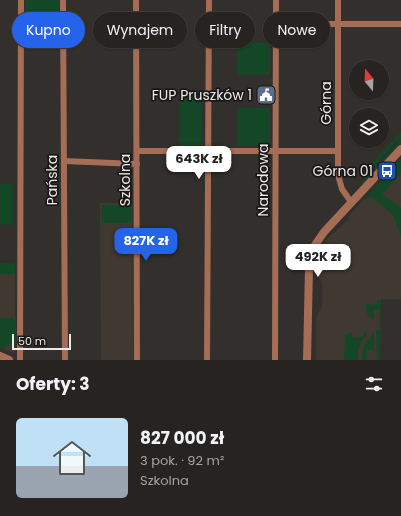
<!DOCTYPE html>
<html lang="pl">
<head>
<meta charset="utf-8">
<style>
	:root { --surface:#262321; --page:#322f2e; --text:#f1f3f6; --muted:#a4a4a5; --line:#42403f; --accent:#2563eb }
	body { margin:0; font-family:Poppins,sans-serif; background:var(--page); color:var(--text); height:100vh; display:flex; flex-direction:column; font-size:15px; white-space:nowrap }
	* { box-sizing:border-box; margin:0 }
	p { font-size:13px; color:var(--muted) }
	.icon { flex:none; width:22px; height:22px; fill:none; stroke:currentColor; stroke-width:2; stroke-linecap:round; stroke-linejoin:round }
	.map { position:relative; height:360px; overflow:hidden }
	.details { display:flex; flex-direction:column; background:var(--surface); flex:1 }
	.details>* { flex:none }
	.banner { position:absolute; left:12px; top:12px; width:377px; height:36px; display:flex; gap:8px }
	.needle { width:26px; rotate:341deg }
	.buttons { position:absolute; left:349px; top:60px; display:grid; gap:8px }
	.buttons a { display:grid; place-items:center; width:40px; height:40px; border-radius:50%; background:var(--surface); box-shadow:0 1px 3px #0004,0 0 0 1px var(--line); font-size:20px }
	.scale { position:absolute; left:12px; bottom:10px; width:59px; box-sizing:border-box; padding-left:4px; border:2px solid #eceae8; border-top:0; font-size:11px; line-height:14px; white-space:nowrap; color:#eceae8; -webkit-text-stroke:3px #191816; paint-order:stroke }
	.price { position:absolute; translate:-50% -34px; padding:0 9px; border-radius:8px; background:#fff; color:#222; font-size:13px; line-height:26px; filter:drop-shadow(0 1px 2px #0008) }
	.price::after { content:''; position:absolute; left:50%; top:24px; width:12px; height:9px; margin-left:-6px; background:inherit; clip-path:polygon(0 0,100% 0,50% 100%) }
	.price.active { background:var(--accent); color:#fff }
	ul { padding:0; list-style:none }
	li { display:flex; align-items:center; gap:12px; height:100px; padding:0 16px }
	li+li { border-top:1px solid var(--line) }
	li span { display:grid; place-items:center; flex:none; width:112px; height:80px; border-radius:6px; color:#555 }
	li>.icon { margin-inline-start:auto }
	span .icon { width:48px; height:48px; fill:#fffc; stroke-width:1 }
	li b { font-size:17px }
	h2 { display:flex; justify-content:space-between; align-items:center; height:48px; padding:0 16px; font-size:17px }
	.tag { padding:0 14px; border-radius:18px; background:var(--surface); box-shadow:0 1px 3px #0004,0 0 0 1px var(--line); font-size:14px; line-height:36px }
	.tag.active { background:var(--accent); color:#fff }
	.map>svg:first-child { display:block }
	.built { fill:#403931 }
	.green { fill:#134726 }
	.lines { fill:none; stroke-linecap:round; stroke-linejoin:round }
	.minor { stroke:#a56c56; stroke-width:6 }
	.tertiary { stroke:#a56c56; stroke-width:8 }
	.labels { text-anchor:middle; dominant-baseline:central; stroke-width:3.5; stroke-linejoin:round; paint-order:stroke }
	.poi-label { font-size:14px; fill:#eceae8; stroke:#191816; text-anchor:end }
	.street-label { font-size:14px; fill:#eceae8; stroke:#191816 }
</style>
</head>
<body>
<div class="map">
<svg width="401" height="360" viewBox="0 0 401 360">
	<rect width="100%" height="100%" fill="#332f2c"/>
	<!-- built -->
	<g class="built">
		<path d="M 401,159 L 401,299 L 381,299 L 380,360 L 316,360 L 316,318 L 322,306 L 322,283 L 316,272 L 321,248 L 328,238 L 349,219 L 349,216 Z"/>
		<path d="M 100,203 L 132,203 L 133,360 L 101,360 Z"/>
		<path d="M 0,263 L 15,263 L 15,354 L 0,347 Z"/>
	</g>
	<!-- green -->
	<g class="green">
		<path d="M 25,0 L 59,0 L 60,35 L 25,36 Z"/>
		<rect x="237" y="43" width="33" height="32"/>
		<path d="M 189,91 L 201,92 L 201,145 L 179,146 L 179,94 L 189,94 Z"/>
		<path d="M 237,108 L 270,108 L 270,143 L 267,146 L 237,146 Z"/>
		<path d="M 401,132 L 401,143 L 362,185 L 360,184 L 399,142 L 399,139 L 371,169 L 366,168 Z"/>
		<path d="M 401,159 L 401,173 L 382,194 L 401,208 L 401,237 L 394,216 L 371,196 L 367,200 L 365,198 Z"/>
		<path d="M 0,184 L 13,184 L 13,225 L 0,224 Z"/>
		<rect x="102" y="205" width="29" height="18"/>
		<rect x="0" y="263" width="15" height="11"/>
		<path d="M 377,300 L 381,300 L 380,360 L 377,360 L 376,330 L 379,329 L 380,310 L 374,310 L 374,320 C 368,317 365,311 366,304 L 377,305 Z"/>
		<path d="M 0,318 L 16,318 L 16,341 L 3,348 L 0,347 Z"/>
		<path d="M 363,331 L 366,333 L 367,336 C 358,343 358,349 358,360 L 344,360 L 345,335 L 352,332 L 352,338 L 363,337 Z"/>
		<path d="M 374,332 L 374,350 L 367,350 L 367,360 L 362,360 L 363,347 Z"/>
	</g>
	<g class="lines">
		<!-- minor -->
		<g class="minor">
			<path d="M 63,0 L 65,360"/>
			<path d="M 136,0 L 137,360"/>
			<path d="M 338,0 L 338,175 L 342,189 L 351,202"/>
			<path d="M 276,24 L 401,24"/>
			<path d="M 137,151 L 338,151"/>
			<path d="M 64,161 L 137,164"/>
			<path d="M 20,360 L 21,0"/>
			<path d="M 207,360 L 209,0"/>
			<path d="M 275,360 L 276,0"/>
		</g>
		<!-- tertiary -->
		<g class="tertiary">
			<path d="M 0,356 L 9,360"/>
			<path d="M 307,360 L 309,268 L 313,248 L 324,232 L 401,149"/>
		</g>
	</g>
	<!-- icons -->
	<defs>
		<g id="civic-square" transform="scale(1)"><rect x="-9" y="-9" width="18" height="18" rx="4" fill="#5c6f8a" stroke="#191816"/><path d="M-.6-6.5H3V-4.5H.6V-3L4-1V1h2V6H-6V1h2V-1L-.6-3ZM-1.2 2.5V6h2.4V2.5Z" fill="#fff"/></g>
		<g id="bus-square" transform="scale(1)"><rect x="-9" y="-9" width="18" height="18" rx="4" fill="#1a4fb4" stroke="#191816"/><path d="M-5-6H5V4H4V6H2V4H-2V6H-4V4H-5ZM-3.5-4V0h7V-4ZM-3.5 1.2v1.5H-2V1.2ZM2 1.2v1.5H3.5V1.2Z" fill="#fff"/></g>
	</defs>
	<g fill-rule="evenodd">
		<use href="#civic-square" x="266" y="95"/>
		<use href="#bus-square" x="387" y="171"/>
	</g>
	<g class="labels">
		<!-- poi labels -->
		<g class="poi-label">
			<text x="252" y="95">FUP Pruszków 1</text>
			<text x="373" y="171">Górna 01</text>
		</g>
		<!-- street labels -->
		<g class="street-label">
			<text transform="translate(326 103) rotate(-90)">Górna</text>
			<text transform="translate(52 180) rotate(-90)">Pańska</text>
			<text transform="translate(125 180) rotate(-90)">Szkolna</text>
			<text transform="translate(263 180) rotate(-90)">Narodowa</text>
		</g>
	</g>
</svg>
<div class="buttons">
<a><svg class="needle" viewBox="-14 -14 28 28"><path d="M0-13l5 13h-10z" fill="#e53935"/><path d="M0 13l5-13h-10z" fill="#a4a4a5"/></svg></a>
<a><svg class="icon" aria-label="layers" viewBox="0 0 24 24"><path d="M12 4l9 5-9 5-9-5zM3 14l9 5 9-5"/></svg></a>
</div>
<div class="scale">50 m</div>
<b class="price" style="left:199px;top:180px">643K zł</b>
<b class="price active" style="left:146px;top:262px">827K zł</b>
<b class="price" style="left:318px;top:278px">492K zł</b>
<div class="banner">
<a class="tag active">Kupno</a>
<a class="tag">Wynajem</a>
<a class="tag">Filtry</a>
<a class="tag">Nowe</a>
</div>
</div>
<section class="details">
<h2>Oferty: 3<svg class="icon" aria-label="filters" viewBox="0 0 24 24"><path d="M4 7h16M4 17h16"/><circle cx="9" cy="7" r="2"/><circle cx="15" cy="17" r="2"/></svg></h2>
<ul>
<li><span style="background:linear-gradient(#bfe0f5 60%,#9aa5b1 0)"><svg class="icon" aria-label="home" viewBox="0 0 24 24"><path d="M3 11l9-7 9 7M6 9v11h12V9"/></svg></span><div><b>827 000 zł</b><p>3 pok. · 92 m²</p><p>Szkolna</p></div></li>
</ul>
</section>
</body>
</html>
